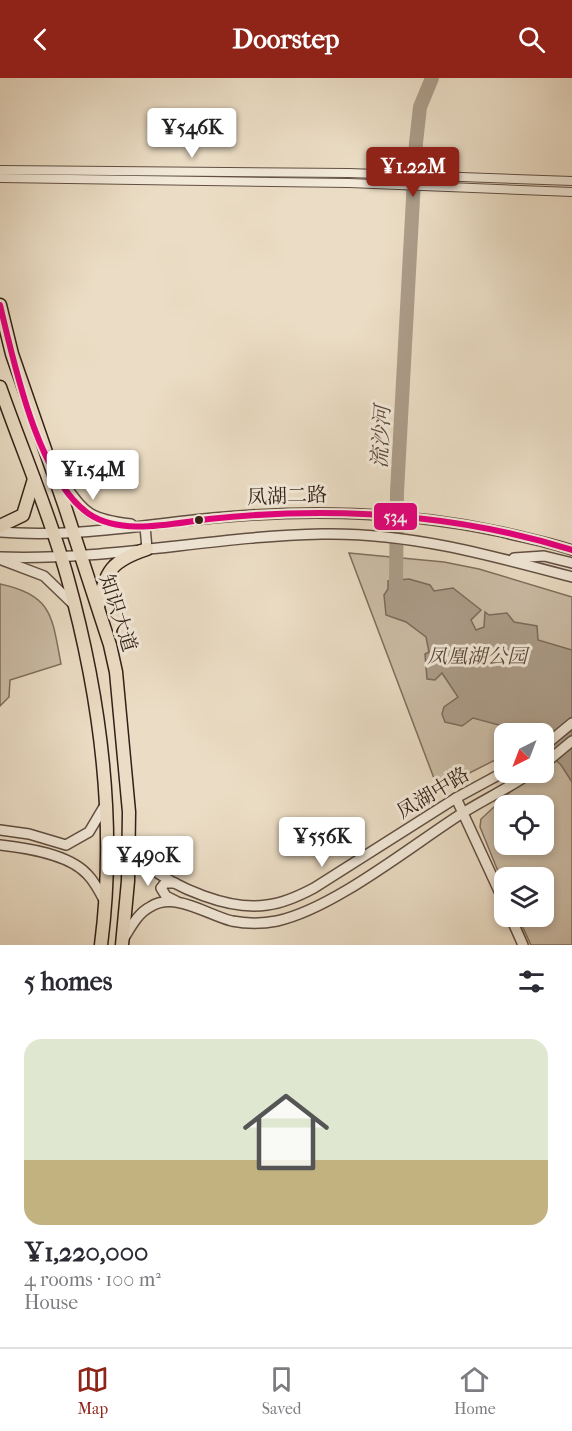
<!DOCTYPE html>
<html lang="en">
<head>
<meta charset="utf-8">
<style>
	:root { --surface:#fff; --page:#f2f2f3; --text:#2b2b33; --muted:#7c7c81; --line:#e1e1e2; --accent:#8f2418 }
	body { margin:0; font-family:"IM FELL French Canon","Noto Serif SC",serif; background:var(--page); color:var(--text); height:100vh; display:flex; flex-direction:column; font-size:22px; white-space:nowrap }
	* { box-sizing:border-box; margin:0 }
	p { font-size:20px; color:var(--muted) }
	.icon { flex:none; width:33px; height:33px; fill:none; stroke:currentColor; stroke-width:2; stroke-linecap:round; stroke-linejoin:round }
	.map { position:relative; height:867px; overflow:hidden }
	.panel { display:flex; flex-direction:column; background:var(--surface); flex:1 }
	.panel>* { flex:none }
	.needle { width:39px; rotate:222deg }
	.tools { position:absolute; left:494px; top:645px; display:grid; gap:12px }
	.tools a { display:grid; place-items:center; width:60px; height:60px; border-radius:12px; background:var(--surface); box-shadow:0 3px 9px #0003; font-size:30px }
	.price { position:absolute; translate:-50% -51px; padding:0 14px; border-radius:6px; background:#fff; color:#222; font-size:20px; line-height:39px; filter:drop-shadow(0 2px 3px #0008) }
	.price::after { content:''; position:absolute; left:50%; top:36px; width:18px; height:14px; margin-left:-9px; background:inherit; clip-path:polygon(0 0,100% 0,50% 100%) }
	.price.current { background:var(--accent); color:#fff }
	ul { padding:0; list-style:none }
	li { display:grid; align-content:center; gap:12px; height:318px; padding:0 24px }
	li span { display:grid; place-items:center; height:186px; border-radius:18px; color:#555 }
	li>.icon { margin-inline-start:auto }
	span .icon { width:108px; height:108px; fill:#fffc; stroke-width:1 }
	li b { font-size:26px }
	h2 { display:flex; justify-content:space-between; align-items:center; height:72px; padding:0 24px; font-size:26px }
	header { display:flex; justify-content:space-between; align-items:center; height:78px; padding:0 24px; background:var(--accent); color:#fff; font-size:27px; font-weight:700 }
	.tab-bar { display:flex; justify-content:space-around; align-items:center; height:84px; border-top:2px solid var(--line); background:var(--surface); font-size:16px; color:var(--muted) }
	.tab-bar a { display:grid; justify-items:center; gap:3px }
	.tab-bar .current { color:var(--accent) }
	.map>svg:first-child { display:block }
	.green { fill:#ccbda7; stroke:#806e5e; stroke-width:1.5; fill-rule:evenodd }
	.water { fill:#ac9d8a; stroke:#7c6b5c; stroke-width:1.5 }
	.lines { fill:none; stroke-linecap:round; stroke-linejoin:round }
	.river { stroke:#ac9d8a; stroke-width:14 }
	.minor-casing { stroke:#614f42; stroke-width:10 }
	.tertiary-casing { stroke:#614f42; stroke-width:12 }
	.primary-casing { stroke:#332016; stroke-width:15 }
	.minor { stroke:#f2e9d9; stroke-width:8 }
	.tertiary { stroke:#f2e9d9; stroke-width:9 }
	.primary { stroke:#ebddc5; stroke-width:12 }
	.bus-1-casing { stroke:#f2e9d9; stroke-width:10 }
	.bus-1 { stroke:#e5007d; stroke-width:6 }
	.bus-dot { fill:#332016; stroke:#f2e9d9; stroke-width:2 }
	.labels { text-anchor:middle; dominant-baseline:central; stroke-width:6; stroke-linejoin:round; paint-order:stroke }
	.street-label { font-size:20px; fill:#332016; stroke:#f2e9d9 }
	.park-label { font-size:20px; font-style:italic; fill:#59473a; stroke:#f2e9d9 }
	.water-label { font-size:21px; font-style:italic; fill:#5d4c3f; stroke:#f2e9d9 }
	.line-badge { stroke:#f2e9d9; stroke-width:2 }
	.badge-label { font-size:16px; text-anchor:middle; font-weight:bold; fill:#fff }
</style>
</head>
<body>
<header><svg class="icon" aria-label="back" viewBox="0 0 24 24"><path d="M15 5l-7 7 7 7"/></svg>Doorstep<svg class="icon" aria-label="search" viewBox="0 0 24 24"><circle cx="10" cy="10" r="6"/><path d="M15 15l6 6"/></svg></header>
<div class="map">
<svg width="572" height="867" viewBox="0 0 572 867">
	<rect width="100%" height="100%" fill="#ebddc5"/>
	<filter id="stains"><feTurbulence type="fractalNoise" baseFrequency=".00333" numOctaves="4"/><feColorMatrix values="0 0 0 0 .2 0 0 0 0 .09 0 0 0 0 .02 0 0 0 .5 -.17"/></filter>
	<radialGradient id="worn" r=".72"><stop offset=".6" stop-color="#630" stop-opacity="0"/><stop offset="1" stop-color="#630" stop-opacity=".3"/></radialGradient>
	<!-- green -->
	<g class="green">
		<path d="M 349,475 L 444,484 L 479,491 L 572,519 L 572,867 L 531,867 L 518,839 L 543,838 L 543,800 L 504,800 L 504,808 L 480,749 L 481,741 L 518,707 L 509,695 L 543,694 L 543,656 L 504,656 L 504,687 L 499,680 L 438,711 ZM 504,728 L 543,728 L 543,766 L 504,766 Z"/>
		<path d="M 0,506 C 53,517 52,539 61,586 L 10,602 L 9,619 L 0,628 Z"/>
	</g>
	<!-- water -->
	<path class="water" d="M 409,501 L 430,507 L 434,513 L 453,510 L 481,532 L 471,542 L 476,552 L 484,549 L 485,534 L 489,537 L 507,535 L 514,544 L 537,548 L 538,562 L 572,572 L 572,704 L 561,687 L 543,670 L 543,656 L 528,655 L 473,640 L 462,648 L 445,644 L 442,636 L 444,629 L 458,619 L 442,595 L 435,602 L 427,601 L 425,576 L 429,574 L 426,559 L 406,544 L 386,537 L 384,517 L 388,511 L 388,503 Z"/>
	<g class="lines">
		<!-- river -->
		<path class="river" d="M 402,518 L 396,503 L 397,414 L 416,65 L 420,29 L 432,0"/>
		<!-- minor casing -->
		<g class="minor-casing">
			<g id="minor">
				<path d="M 0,92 L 349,95 L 572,103"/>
				<path d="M 0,100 L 349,105 L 572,114"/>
			</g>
		</g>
		<!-- tertiary casing -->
		<g class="tertiary-casing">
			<g id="tertiary">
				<path d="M 57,397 C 85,433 83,440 131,446"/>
				<path d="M 145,448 L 147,471"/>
				<path d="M 0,454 C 71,460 142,447 213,440 C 310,431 406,433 502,454 C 525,460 549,464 572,472"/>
				<path d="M 0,479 C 108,483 214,458 322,456 C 407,454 490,477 572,499"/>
				<path d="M 514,480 L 544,478 L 572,485"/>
				<path d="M 2,482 L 44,498 L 73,526"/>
				<path d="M 543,669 L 572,645"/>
				<path d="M 543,687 L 572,663"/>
				<path d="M 456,720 L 504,824"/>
				<path d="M 0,752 L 29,756 L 66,767 L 89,754 L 105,727"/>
				<path d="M 130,765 C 135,773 139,782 147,787 C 175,810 230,833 267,827 C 284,825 299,818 314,810 L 456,720 L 504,694"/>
				<path d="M 0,767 C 27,770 68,776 87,796 C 95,804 100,814 105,824"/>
				<path d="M 175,805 L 165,805 L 161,810 L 166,818 L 176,823"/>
				<path d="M 510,838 L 523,867"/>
				<path d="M 124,860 C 131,849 138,835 150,829 C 175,813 207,837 232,843 C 247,846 262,846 277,843 C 333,831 411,768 461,736 C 485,721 509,710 532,694"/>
			</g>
		</g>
		<!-- primary casing -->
		<g class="primary-casing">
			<g id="primary">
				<path d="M 0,227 L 12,276 L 65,429 L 110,567 L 116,594 L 129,734 L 128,803 L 122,867"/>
				<path d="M 0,309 C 22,372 49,434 67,498 C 100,617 117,744 101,867"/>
				<path d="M 0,448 L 23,437 L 34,401"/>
				<path d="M 98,529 C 106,492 111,483 147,471"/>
			</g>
		</g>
		<!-- minor -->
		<use href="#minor" class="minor"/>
		<!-- tertiary -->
		<use href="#tertiary" class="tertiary"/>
		<!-- primary -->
		<use href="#primary" class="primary"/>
		<!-- bus-1 casing -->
		<g class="bus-1-casing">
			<path id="bus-1" d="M 0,227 C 14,285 38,401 89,436 C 122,458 173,445 209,441 C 331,428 454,435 572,472"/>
		</g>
		<!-- bus-1 -->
		<use href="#bus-1" class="bus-1"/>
	</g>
	<!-- markers -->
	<circle class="bus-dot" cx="199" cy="442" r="5"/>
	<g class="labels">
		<!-- street labels -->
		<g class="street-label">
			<text transform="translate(287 418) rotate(-2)">凤湖二路</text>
			<text transform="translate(118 535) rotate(72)">知识大道</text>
			<text transform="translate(433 715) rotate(-31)">凤湖中路</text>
		</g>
		<!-- park labels -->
		<g class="park-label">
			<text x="477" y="578">凤凰湖公园</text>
		</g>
		<!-- water labels -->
		<g class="water-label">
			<text transform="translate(381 359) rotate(-87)">流沙河</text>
		</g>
	</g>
	<rect class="line-badge" x="373" y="424" width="45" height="29" rx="6" fill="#e5007d"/>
	<g class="badge-label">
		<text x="395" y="444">534</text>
	</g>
	<rect width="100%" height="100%" filter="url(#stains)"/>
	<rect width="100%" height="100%" fill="url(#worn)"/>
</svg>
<div class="tools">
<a><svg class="needle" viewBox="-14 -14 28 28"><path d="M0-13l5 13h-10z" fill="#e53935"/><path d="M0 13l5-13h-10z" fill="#7c7c81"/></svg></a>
<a><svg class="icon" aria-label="locate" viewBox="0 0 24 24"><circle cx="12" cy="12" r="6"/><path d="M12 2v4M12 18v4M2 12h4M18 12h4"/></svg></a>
<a><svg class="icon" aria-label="layers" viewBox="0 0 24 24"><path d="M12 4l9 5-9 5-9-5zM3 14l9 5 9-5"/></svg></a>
</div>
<b class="price" style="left:192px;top:81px">¥546K</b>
<b class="price current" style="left:413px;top:120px">¥1.22M</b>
<b class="price" style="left:93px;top:423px">¥1.54M</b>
<b class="price" style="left:322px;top:790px">¥556K</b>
<b class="price" style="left:148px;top:809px">¥490K</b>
</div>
<section class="panel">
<h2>5 homes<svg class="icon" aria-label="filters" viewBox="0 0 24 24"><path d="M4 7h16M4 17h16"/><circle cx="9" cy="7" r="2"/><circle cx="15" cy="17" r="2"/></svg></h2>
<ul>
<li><span style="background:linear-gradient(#dfe7d0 65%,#c2b280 0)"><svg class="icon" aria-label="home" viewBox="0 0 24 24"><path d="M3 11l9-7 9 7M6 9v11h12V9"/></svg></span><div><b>¥1,220,000</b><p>4 rooms · 100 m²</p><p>House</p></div></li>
</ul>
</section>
<nav class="tab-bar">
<a class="current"><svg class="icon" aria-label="map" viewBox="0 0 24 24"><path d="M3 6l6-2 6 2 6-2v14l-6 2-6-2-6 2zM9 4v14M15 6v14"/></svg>Map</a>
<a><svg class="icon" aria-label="saved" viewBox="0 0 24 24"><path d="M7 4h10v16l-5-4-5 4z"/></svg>Saved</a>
<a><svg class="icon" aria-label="home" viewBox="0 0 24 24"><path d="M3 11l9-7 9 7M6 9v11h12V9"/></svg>Home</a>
</nav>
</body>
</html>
